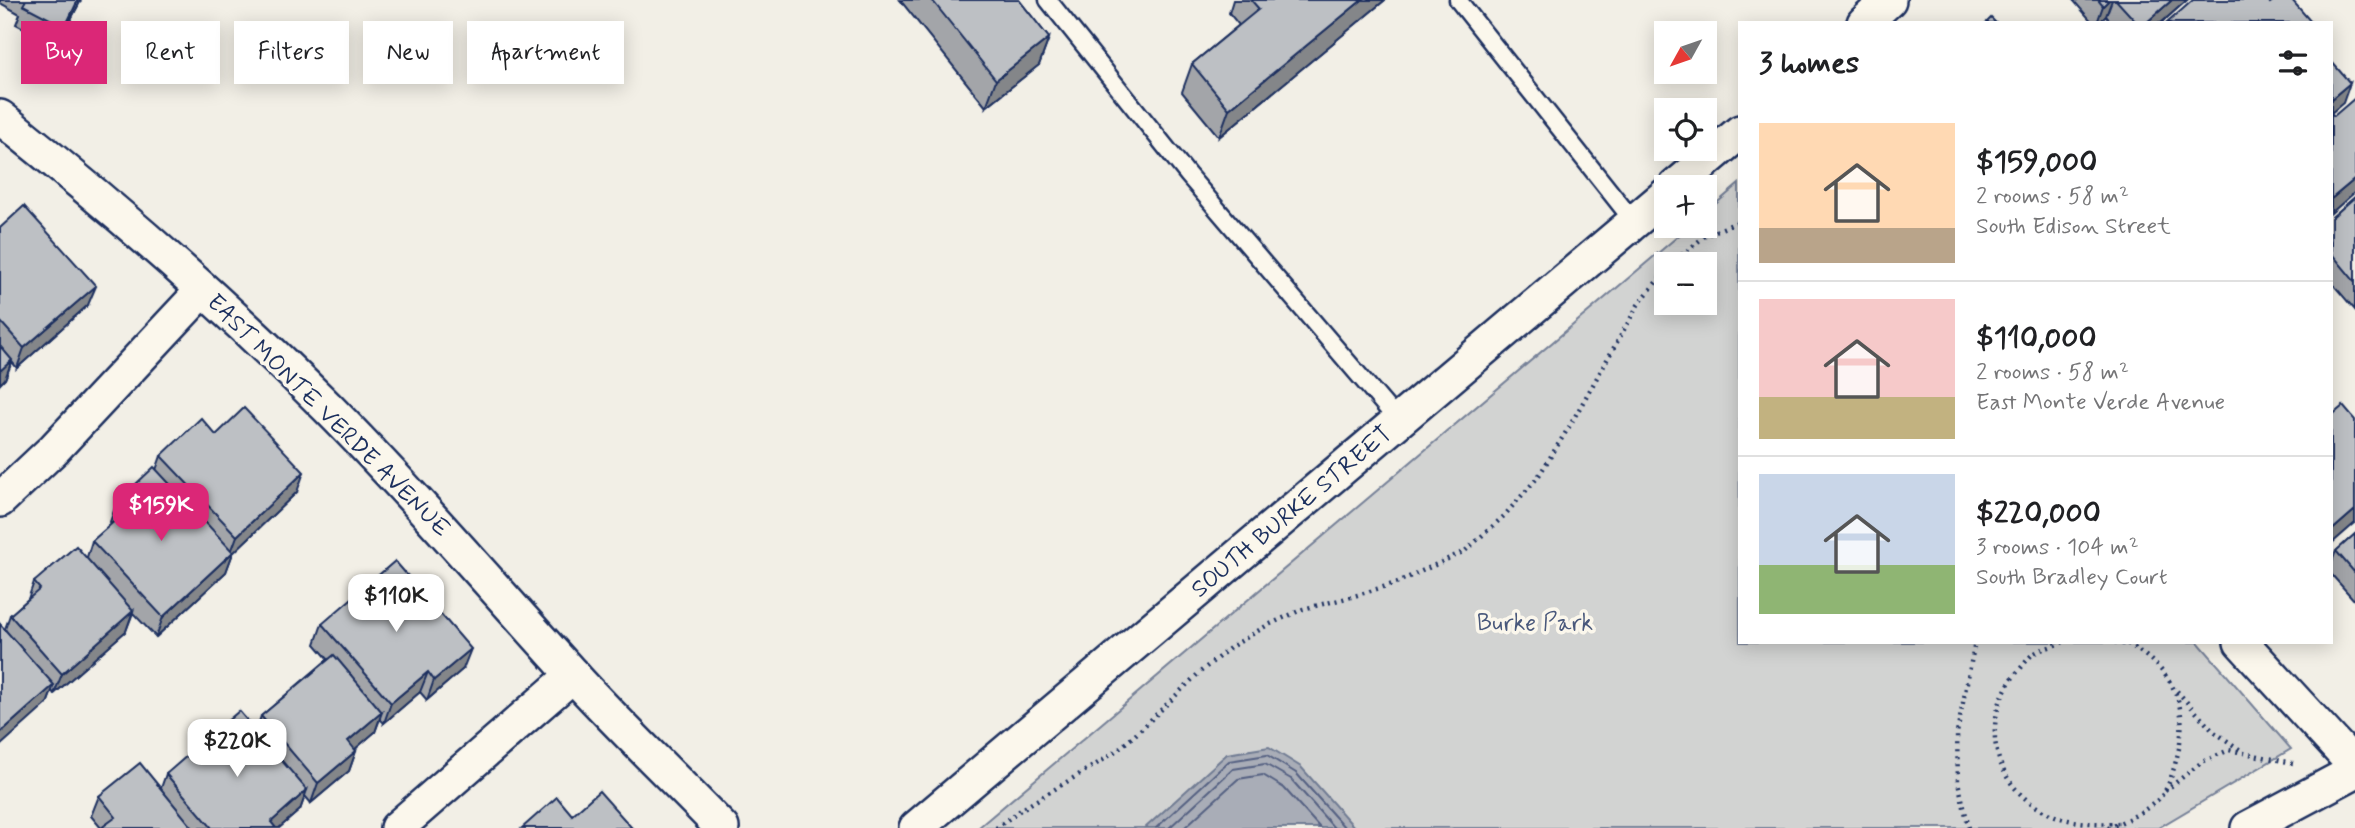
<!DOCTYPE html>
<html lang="en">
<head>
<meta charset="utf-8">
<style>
	:root { --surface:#fff; --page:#f6f6f6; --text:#202124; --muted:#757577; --line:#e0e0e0; --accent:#db2777 }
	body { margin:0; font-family:Mynerve,sans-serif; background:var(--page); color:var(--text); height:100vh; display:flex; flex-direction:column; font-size:26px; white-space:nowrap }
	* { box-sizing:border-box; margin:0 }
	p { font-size:23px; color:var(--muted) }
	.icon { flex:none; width:38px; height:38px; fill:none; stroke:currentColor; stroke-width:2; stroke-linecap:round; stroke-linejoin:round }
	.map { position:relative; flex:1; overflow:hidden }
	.panel { position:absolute; left:1738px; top:21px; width:595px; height:623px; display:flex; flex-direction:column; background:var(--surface); border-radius:0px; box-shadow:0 4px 18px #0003 }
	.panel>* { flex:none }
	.banner { position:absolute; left:21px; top:21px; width:665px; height:63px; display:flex; gap:14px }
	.needle { width:46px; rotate:230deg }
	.buttons { position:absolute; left:1654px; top:21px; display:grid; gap:14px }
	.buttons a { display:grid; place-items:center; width:63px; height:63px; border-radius:0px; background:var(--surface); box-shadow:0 4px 18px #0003; font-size:35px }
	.price { position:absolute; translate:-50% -60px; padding:0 16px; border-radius:14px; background:#fff; color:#222; font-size:23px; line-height:46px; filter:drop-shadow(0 2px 4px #0008) }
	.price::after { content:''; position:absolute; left:50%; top:42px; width:21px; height:16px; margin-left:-10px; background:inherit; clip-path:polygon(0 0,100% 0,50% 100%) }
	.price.on { background:var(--accent); color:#fff }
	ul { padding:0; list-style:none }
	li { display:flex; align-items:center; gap:21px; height:175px; padding:0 21px }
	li+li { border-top:2px solid var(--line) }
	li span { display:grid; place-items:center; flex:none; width:196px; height:140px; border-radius:0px; color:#555 }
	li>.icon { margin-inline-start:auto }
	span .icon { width:84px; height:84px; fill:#fffc; stroke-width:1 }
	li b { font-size:30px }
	h2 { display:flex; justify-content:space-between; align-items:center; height:84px; padding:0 21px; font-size:30px }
	.pill { padding:0 24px; border-radius:0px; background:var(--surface); box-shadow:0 4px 18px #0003; font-size:24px; line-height:63px }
	.pill.on { background:var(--accent); color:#fff }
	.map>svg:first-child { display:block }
	.green { fill:#d2d3d2; stroke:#768198; stroke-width:2; fill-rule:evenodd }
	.water { fill:#a9adb7; stroke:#707b93; stroke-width:2 }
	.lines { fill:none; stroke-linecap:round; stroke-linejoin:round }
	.shore { stroke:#546182; stroke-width:2 }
	.service-casing { stroke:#1b2f5e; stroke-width:21 }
	.minor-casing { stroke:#1b2f5e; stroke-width:38 }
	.path { stroke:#1b2f5e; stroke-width:4.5; stroke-dasharray:2 5; stroke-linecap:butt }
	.service { stroke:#fbf7ec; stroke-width:16 }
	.minor { stroke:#fbf7ec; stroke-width:33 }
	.wall { fill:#a3a5a9; stroke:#1b2f5e; stroke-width:2 }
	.shaded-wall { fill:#848689; stroke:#1b2f5e; stroke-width:2 }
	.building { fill:#bdc0c4; stroke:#1b2f5e; stroke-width:2 }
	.labels { text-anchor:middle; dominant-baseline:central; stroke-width:7; stroke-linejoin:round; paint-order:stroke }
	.street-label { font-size:24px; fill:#1b2f5e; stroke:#fbf7ec }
	.park-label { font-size:24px; fill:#49587b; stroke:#fbf7ec }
</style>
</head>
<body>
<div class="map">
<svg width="2355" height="828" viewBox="0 0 2355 828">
	<rect width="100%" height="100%" fill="#f2efe6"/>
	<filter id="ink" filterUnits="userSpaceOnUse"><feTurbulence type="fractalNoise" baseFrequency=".0143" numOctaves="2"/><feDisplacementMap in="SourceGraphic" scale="14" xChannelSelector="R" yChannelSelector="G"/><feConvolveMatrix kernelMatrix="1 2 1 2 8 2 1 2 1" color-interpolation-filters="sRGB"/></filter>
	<g filter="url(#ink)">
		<!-- green -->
		<path class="green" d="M 1739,184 L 1740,642 L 2198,642 L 2291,749 L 2158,828 L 978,828 L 1690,226 L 1704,226 L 1705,213 ZM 1666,264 L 1704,264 L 1704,303 L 1666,303 Z"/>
		<!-- water -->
		<path class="water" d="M 1269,747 L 1301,767 L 1355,828 L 1145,828 L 1227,754 Z"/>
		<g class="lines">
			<!-- shore -->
			<g class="shore">
				<path d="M 1156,828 L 1229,761 L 1267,755 L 1296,773 L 1345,828"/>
				<path d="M 1169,828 L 1233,769 L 1265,764 L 1291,779 L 1334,828"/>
				<path d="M 1184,828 L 1238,779 L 1263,775 L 1284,788 L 1320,828"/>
			</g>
			<!-- service casing -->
			<g class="service-casing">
				<g id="service">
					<path d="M 1048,0 L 1188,175 L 1399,422"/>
					<path d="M 1458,0 L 1634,222"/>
				</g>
			</g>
			<!-- minor casing -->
			<g class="minor-casing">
				<g id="minor">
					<path d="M 1864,23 L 1889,0"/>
					<path d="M 0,117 C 114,208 225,305 328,408 C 412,493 490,584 571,673 C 619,726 672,776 722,828"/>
					<path d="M 1675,187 L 1740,132"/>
					<path d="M 0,500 L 54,449 L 203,290"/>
					<path d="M 2241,642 L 2355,766"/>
					<path d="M 397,828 L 573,675"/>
					<path d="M 916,828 L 1666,195"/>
					<path d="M 2248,828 L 2355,771"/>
				</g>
			</g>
			<!-- path -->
			<g class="path">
				<path d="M 1671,264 L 1706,235 L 1740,221"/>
				<path d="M 2063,642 C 2054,646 2041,649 2033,654 C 2028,658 2023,666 2019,670 C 1978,717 1990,786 2048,813 C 2071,824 2096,824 2121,823"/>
				<path d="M 2115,642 L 2128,645"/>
				<path d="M 2177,691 L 2213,731 L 2242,751"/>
				<path d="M 2165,791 L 2202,762 L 2229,750 L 2293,763"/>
				<path d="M 996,828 L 1022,809 L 1108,757 L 1133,737 L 1200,672 L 1231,647 L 1266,626 L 1303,609 L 1351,597 L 1396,583 L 1465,551 L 1504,516 L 1538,477 L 1569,427 L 1638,305 L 1666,270"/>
				<path d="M 1969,828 L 1958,782 L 1957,733 L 1975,642"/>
				<path d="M 2108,828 C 2127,820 2150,810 2163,794 C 2170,784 2175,765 2178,753 C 2190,700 2170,668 2125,642"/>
			</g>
			<!-- service -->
			<use href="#service" class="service"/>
			<!-- minor -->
			<use href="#minor" class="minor"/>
		</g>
		<!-- wall -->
		<g class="wall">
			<path d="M 0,0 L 81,0 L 57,46 L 16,24 L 20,14 L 0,3 Z"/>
			<path d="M 900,0 L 1019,0 L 1049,38 L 1039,65 L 986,107 Z"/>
			<path d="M 1233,0 L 1385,0 L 1219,137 L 1182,92 L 1192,64 L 1239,25 L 1229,13 Z"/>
			<path d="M 2073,0 L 2187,0 L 2161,23 L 2112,23 L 2106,16 L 2099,23 L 2093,23 Z"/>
			<path d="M 2355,197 L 2355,310 L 2331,282 L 2331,218 Z"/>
			<path d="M 0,228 L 88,305 L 17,368 L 12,362 L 5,379 L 0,384 Z"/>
			<path d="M 216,435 L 297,492 L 233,553 L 226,572 L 156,637 L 133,613 L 126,631 L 54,694 L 52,691 L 47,704 L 5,629 L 10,615 L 28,599 L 34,582 L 87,557 L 92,541 L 112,524 L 110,522 L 117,502 L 156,470 L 161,456 Z"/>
			<path d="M 2355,534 L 2355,601 L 2331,574 L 2331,564 L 2336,551 Z"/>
			<path d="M 322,624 L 463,669 L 427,700 L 420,692 L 384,723 L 380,719 L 375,732 L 355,749 L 356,751 L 349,771 L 311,803 L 305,796 L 300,810 L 279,828 L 101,828 L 91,816 L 99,796 L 161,788 L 166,774 L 256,731 L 261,716 L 328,659 L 315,644 Z"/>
		</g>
		<!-- shaded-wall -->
		<g class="shaded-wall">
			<path d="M 78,0 L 81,0 L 57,46 L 65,27 Z"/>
			<path d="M 1362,0 L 1385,0 L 1219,137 L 1229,109 Z"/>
			<path d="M 2109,0 L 2112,0 L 2106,16 L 2099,23 L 2097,23 L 2103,6 Z"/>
			<path d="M 2172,0 L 2187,0 L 2161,23 L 2146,23 Z"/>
			<path d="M 1049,38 L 1039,65 L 986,107 L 996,80 Z"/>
			<path d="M 2350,83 L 2343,103 L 2331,113 L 2331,99 Z"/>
			<path d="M 2355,179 L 2355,192 L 2331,213 L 2331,199 Z"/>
			<path d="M 96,286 L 88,305 L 17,368 L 24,348 Z"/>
			<path d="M 12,360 L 5,379 L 0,384 L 0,371 Z"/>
			<path d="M 304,472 L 297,492 L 233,553 L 226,572 L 156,637 L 163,617 L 230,555 L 237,536 Z"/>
			<path d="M 2355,510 L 2355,523 L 2331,544 L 2331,531 Z"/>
			<path d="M 133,611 L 126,631 L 54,694 L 62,674 Z"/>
			<path d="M 471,649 L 463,669 L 427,700 L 434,680 Z"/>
			<path d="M 428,672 L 420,692 L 384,723 L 391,703 Z"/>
			<path d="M 54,685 L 47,704 L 0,746 L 0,733 Z"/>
			<path d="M 382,712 L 375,732 L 341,761 L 348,741 Z"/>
			<path d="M 356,751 L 349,771 L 311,803 L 318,783 Z"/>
			<path d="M 307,790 L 300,810 L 279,828 L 269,828 L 271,822 Z"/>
		</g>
		<!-- building -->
		<g class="building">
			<path d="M 26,0 L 78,0 L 65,27 L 23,5 Z"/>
			<path d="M 932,0 L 1019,0 L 1049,38 L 996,80 Z"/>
			<path d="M 1251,0 L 1362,0 L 1229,109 L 1192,64 L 1259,9 Z"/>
			<path d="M 2098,0 L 2109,0 L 2103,6 Z"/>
			<path d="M 2116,0 L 2172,0 L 2146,23 L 2137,23 Z"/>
			<path d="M 2193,0 L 2268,0 L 2270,3 L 2274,0 L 2292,0 L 2312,23 L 2167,23 Z"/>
			<path d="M 1991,18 L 1996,23 L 1986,23 Z"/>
			<path d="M 2331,61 L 2350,83 L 2331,99 Z"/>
			<path d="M 2355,98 L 2355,179 L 2331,199 L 2331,113 L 2334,116 Z"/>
			<path d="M 2355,197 L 2355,282 L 2331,253 L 2331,218 Z"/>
			<path d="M 24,206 L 96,286 L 24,348 L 0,321 L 0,228 Z"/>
			<path d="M 0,346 L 12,360 L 0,371 Z"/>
			<path d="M 2343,406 L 2355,420 L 2355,510 L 2331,531 L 2331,416 Z"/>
			<path d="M 244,408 L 304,472 L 237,536 L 161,456 L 201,418 L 216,435 Z"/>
			<path d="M 154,467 L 233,552 L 163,617 L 92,541 L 126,511 L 117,502 Z"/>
			<path d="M 2355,534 L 2355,573 L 2336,551 Z"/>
			<path d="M 76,546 L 133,611 L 62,674 L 10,615 L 40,589 L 34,582 Z"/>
			<path d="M 395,561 L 471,649 L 434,680 L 428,672 L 391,703 L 322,624 Z"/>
			<path d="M 0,624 L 54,685 L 0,733 Z"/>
			<path d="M 334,655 L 382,712 L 348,741 L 356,751 L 318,783 L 261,716 Z"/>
			<path d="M 239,711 L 307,790 L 271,822 L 276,828 L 212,828 L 166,774 Z"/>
			<path d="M 140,763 L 193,828 L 101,828 L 116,817 L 99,796 Z"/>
			<path d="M 599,791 L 632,828 L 522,828 L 557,797 L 572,815 Z"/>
		</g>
	</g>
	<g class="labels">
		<!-- street labels -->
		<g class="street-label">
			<text transform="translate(328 416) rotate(45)">EAST MONTE VERDE AVENUE</text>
			<text transform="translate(1292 512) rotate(-40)">SOUTH BURKE STREET</text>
		</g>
		<!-- park labels -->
		<g class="park-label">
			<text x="1535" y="623">Burke Park</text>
		</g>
	</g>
</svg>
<div class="buttons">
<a><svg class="needle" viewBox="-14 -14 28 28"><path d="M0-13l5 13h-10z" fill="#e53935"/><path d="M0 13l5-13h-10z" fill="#757577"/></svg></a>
<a><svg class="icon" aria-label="locate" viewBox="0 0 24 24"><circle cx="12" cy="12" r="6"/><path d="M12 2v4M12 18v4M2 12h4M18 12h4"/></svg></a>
<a>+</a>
<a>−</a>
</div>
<b class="price on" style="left:161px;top:543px">$159K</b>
<b class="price" style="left:396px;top:634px">$110K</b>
<b class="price" style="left:237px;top:779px">$220K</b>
<div class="banner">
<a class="pill on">Buy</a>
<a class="pill">Rent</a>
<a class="pill">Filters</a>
<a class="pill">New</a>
<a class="pill">Apartment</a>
</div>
<section class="panel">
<h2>3 homes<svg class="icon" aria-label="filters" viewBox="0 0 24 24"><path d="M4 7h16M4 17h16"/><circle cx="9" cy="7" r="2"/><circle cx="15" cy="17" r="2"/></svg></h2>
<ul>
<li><span style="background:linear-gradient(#ffd9b3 75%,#b9a48a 0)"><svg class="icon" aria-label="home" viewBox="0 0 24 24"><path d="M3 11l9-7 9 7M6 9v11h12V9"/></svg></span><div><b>$159,000</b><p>2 rooms · 58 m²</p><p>South Edison Street</p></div></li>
<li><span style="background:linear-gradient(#f6c9c9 70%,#c2b280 0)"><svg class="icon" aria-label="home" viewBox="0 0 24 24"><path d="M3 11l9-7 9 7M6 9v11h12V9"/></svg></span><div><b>$110,000</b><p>2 rooms · 58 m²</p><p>East Monte Verde Avenue</p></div></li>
<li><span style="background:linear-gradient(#c9d6e8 65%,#8fb573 0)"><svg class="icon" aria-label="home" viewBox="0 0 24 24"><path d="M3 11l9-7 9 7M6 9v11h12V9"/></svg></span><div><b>$220,000</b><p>3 rooms · 104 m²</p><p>South Bradley Court</p></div></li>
</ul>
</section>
</div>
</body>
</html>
